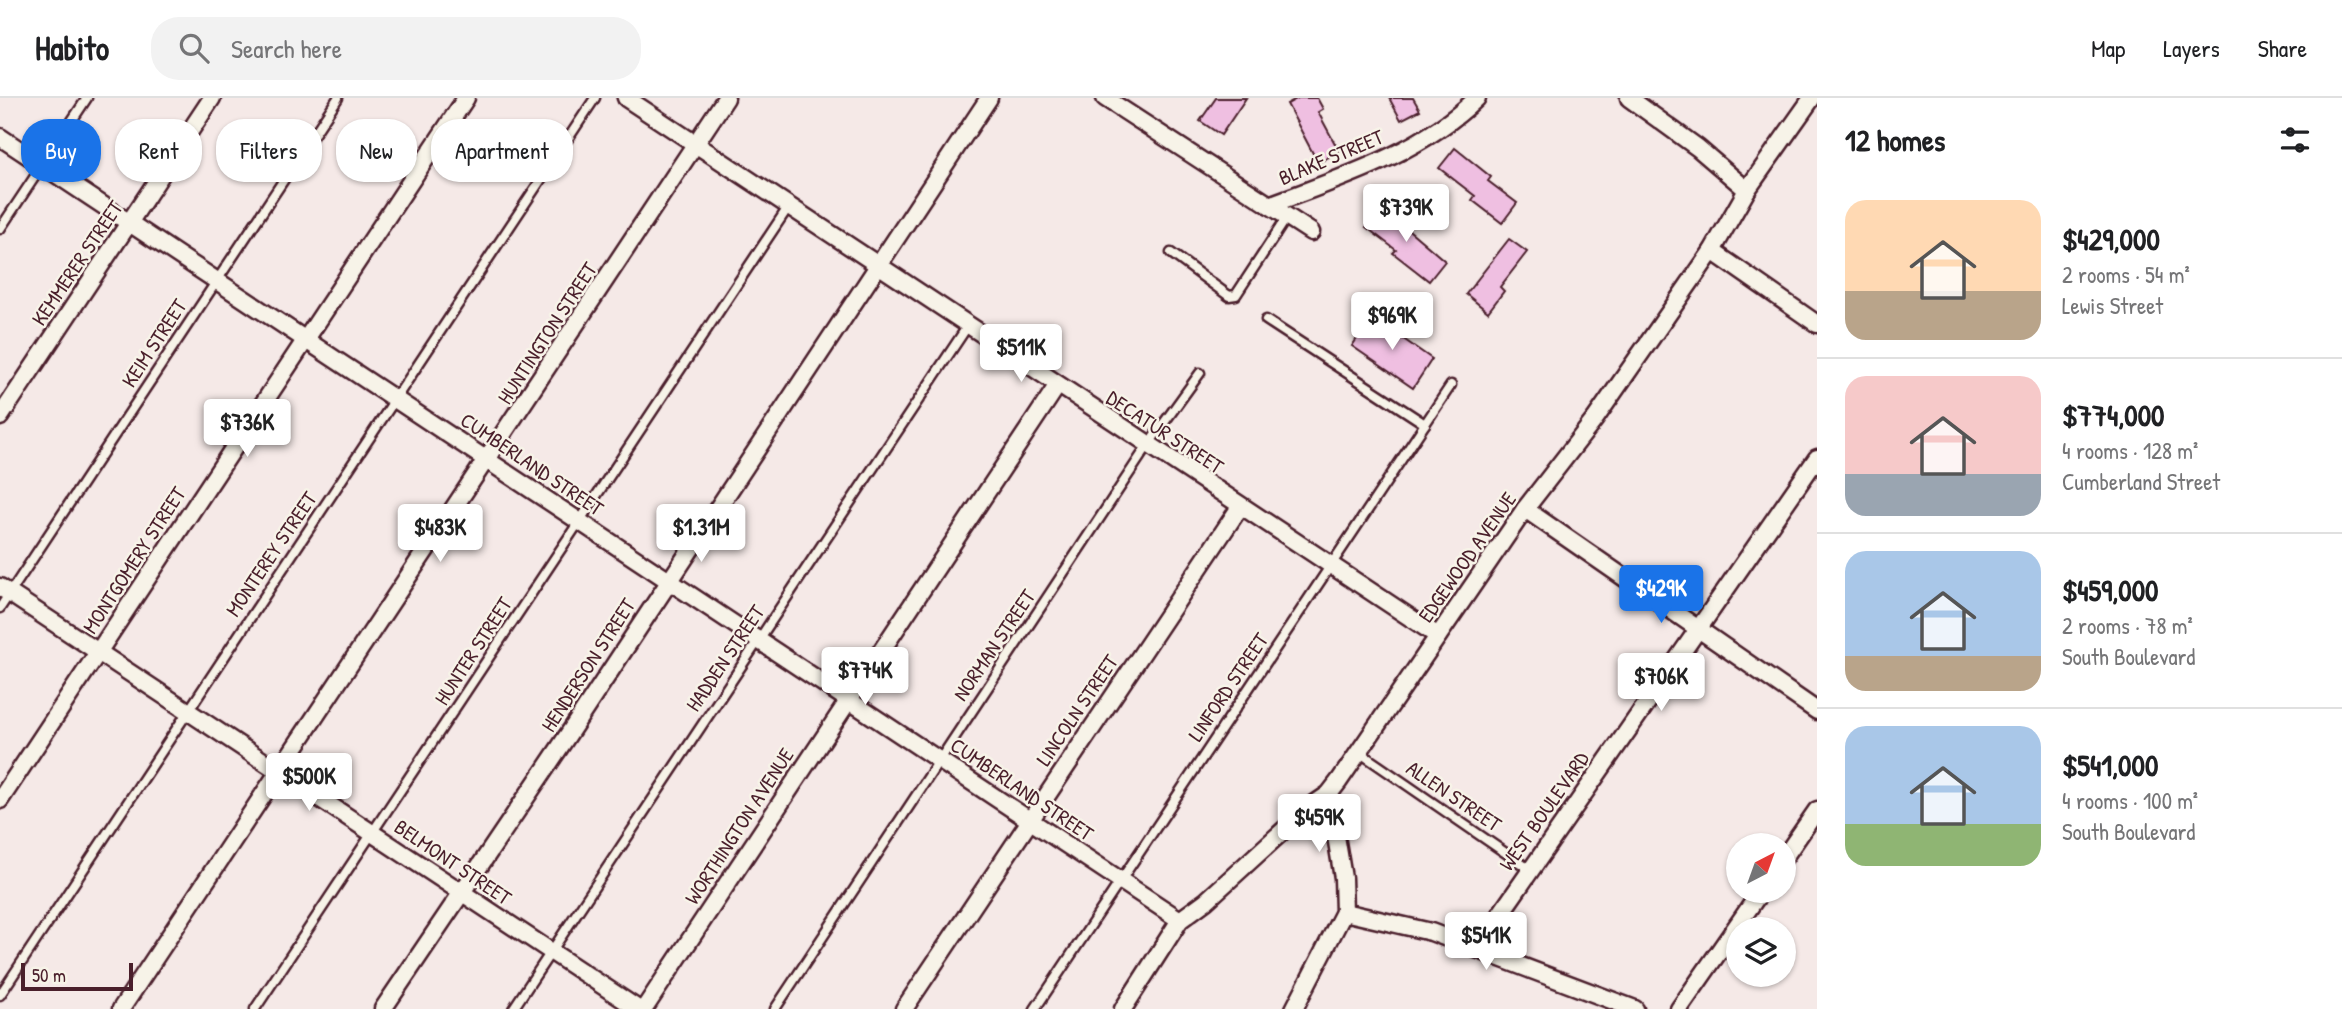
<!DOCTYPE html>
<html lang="en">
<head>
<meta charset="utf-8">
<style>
	:root { --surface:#fff; --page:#f2f2f2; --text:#202124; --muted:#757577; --line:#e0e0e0; --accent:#1a73e8 }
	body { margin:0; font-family:"Patrick Hand",sans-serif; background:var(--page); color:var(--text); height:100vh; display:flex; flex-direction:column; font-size:26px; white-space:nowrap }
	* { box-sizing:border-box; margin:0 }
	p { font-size:23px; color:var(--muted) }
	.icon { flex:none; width:38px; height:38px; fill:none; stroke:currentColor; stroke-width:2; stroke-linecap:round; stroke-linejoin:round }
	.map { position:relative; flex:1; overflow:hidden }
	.sheet { display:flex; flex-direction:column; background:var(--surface); width:525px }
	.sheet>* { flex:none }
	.top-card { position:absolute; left:21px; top:21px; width:665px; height:63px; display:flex; gap:14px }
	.needle { width:46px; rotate:41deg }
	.tools { position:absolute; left:1726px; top:735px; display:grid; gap:14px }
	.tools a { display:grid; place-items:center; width:70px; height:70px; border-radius:50%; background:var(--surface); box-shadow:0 2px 5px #0004; font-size:35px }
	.scale { position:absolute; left:21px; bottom:18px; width:112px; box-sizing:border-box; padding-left:7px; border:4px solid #4a1f2b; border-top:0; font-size:19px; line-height:24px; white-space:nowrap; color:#4a1f2b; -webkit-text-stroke:5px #f7f3e8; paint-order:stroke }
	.price { position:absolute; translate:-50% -60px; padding:0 16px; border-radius:7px; background:#fff; color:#222; font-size:23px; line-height:46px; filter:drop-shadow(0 2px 4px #0008) }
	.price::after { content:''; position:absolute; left:50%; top:42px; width:21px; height:16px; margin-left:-10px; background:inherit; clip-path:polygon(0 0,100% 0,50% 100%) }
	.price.on { background:var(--accent); color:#fff }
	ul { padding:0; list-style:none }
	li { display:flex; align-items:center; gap:21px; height:175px; padding:0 28px }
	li+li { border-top:2px solid var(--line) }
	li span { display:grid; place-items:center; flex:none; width:196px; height:140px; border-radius:21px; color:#555 }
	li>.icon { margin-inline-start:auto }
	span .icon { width:84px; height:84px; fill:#fffc; stroke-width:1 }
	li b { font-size:30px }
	h2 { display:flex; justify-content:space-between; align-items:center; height:84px; padding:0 28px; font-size:30px }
	.chip { padding:0 24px; border-radius:28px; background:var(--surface); box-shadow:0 2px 5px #0004; font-size:24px; line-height:63px }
	.chip.on { background:var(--accent); color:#fff }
	header { display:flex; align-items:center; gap:42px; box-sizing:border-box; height:98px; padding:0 35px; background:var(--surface); border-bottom:2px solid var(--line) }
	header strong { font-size:33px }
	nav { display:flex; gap:38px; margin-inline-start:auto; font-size:24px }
	.search { width:490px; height:63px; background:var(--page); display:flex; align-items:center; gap:18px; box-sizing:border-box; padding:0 24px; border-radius:28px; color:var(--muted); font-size:26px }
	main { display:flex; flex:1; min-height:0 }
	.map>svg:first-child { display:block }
	.building { fill:#efbfe1; stroke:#4a1f2b; stroke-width:2 }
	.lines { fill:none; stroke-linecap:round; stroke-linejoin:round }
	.service-casing { stroke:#4a1f2b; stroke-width:13 }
	.minor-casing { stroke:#4a1f2b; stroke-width:21 }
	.service { stroke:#f7f3e8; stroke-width:8 }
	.minor { stroke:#f7f3e8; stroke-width:16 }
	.labels { text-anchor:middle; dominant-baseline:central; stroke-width:5; stroke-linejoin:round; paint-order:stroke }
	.street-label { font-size:21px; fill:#4a1f2b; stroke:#f7f3e8 }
</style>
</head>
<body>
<header>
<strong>Habito</strong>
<div class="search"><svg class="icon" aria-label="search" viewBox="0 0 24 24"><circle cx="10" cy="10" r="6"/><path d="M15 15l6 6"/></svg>Search here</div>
<nav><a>Map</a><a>Layers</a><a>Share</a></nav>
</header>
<main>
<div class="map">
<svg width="1817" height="911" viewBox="0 0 1817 911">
	<rect width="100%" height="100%" fill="#f5e9e7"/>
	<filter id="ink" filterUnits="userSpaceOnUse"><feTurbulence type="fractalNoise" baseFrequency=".0143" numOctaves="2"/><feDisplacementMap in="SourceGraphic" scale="14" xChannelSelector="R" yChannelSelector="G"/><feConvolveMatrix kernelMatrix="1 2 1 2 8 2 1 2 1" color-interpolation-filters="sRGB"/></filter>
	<g filter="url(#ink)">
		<!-- building -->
		<g class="building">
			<path d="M 1216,0 L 1246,0 L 1221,37 L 1200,23 Z"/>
			<path d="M 1298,0 L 1317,0 L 1323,11 L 1318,14 L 1339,53 L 1318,65 L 1287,6 Z"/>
			<path d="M 1389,0 L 1413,0 L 1420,12 L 1401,22 Z"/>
			<path d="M 1455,50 L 1491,79 L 1488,83 L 1517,105 L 1502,125 L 1472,102 L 1475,98 L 1439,70 Z"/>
			<path d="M 1382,109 L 1445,163 L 1429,183 L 1393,155 L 1396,152 L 1366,129 Z"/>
			<path d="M 1509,141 L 1527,154 L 1500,189 L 1504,193 L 1488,214 L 1466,196 Z"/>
			<path d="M 1372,219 L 1432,261 L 1413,290 L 1352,248 Z"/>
		</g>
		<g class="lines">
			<!-- service casing -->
			<g class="service-casing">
				<g id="service">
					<path d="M 0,131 L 87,0"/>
					<path d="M 1171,155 L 1229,198 L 1236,197 L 1287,119"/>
					<path d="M 1266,222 L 1425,326"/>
					<path d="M 0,510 L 338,0"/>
					<path d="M 1359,654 L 1529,771"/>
					<path d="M 0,897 L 595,0"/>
					<path d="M 255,911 L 789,108"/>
					<path d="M 513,911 L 967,229"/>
					<path d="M 775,911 L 1148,347 L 1200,275"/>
					<path d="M 1035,911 L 1451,287"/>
				</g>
			</g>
			<!-- minor casing -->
			<g class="minor-casing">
				<g id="minor">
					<path d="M 626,0 L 1438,538"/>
					<path d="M 1105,0 L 1311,134"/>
					<path d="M 1629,0 L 1698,50 L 1747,92"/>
					<path d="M 0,39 L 1180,822"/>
					<path d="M 1269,107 C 1341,80 1421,55 1477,0"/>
					<path d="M 1712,153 L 1817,226"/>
					<path d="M 0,319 L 212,0"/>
					<path d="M 1525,411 L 1817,613"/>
					<path d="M 0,489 L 638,911"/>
					<path d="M 0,702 L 466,0"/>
					<path d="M 1783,761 L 1817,712"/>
					<path d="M 1344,814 L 1431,834 L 1635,911"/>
					<path d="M 1476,851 L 1817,360"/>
					<path d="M 121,911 L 726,0"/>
					<path d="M 383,911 L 558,652 L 989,0"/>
					<path d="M 644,911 L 1057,288"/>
					<path d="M 904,911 L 1240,409"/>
					<path d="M 1123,911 L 1180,822 L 1206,803 L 1307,711 L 1329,696 L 1339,683 L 1525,411 L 1595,321 L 1712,153 L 1747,92 L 1812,0"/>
					<path d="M 1294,911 L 1344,814 L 1343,780 L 1329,696"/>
					<path d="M 1679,911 L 1761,793"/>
				</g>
			</g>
			<!-- service -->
			<use href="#service" class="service"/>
			<!-- minor -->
			<use href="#minor" class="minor"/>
		</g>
	</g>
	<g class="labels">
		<!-- street labels -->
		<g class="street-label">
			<text transform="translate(1331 59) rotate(-23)">BLAKE STREET</text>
			<text transform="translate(77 165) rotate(-56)">KEMMERER STREET</text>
			<text transform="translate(547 235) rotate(-57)">HUNTINGTON STREET</text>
			<text transform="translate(154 245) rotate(-57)">KEIM STREET</text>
			<text transform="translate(1165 334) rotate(33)">DECATUR STREET</text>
			<text transform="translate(532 366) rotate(34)">CUMBERLAND STREET</text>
			<text transform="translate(271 456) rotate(-56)">MONTEREY STREET</text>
			<text transform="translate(1467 459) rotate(-55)">EDGEWOOD AVENUE</text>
			<text transform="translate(134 462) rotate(-57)">MONTGOMERY STREET</text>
			<text transform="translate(994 547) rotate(-56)">NORMAN STREET</text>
			<text transform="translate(473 553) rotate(-57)">HUNTER STREET</text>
			<text transform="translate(725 560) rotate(-56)">HADDEN STREET</text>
			<text transform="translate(588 567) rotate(-57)">HENDERSON STREET</text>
			<text transform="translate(1228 589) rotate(-56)">LINFORD STREET</text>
			<text transform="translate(1077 612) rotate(-56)">LINCOLN STREET</text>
			<text transform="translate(1022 691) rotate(34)">CUMBERLAND STREET</text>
			<text transform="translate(1454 698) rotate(34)">ALLEN STREET</text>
			<text transform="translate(1544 713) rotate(-55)">WEST BOULEVARD</text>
			<text transform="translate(739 728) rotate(-57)">WORTHINGTON AVENUE</text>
			<text transform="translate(453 764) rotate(34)">BELMONT STREET</text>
		</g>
	</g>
</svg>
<div class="tools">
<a><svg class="needle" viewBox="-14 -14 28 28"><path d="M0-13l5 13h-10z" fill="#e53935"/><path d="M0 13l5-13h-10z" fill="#757577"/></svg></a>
<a><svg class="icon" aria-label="layers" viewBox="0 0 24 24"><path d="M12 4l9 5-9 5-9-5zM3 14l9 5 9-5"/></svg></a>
</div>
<div class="scale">50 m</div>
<b class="price" style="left:1406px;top:146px">$739K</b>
<b class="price" style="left:1392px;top:254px">$969K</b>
<b class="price" style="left:1021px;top:286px">$511K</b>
<b class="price" style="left:247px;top:361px">$736K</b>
<b class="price" style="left:440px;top:466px">$483K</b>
<b class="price" style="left:701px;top:466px">$1.31M</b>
<b class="price on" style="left:1661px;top:527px">$429K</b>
<b class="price" style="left:865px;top:609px">$774K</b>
<b class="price" style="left:1661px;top:615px">$706K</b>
<b class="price" style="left:309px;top:715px">$500K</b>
<b class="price" style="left:1319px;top:756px">$459K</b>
<b class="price" style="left:1486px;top:874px">$541K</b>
<div class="top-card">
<a class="chip on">Buy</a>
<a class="chip">Rent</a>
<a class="chip">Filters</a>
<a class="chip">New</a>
<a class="chip">Apartment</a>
</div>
</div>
<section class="sheet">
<h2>12 homes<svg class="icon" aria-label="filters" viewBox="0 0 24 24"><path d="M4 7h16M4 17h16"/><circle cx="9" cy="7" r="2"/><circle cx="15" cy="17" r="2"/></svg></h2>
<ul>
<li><span style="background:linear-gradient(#ffd9b3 65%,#b9a48a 0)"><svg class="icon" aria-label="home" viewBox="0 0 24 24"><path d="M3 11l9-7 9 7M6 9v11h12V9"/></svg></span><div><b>$429,000</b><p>2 rooms · 54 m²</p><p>Lewis Street</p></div></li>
<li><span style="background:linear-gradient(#f6c9c9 70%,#9aa5b1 0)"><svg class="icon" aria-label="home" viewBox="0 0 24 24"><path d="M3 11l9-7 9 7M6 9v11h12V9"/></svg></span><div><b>$774,000</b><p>4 rooms · 128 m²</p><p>Cumberland Street</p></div></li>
<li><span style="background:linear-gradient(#a9c7e8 75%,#b9a48a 0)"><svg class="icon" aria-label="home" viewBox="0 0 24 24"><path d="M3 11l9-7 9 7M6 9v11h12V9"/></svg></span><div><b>$459,000</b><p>2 rooms · 78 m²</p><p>South Boulevard</p></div></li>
<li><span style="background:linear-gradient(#a9c7e8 70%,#8fb573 0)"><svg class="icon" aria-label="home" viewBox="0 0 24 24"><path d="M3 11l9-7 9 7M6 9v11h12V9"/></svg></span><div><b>$541,000</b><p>4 rooms · 100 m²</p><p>South Boulevard</p></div></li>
</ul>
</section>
</main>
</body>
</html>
